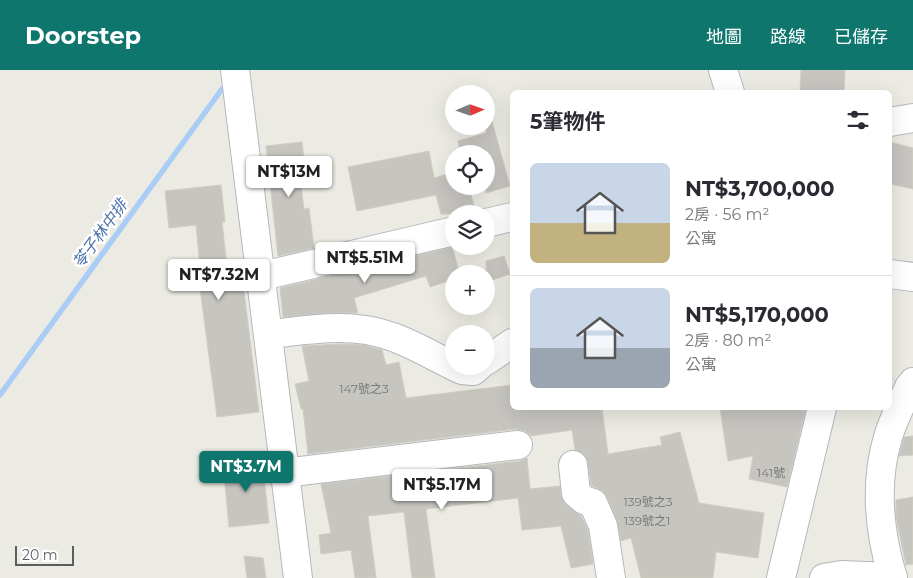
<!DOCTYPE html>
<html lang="zh-TW">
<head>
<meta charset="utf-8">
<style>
	:root { --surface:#fff; --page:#f7f7f7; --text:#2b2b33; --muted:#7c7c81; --line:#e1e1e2; --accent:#0f766e }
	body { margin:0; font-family:Montserrat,"Noto Sans TC",sans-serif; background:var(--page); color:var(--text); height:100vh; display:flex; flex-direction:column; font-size:19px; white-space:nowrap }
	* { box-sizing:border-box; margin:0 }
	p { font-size:16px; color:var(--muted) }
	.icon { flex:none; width:28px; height:28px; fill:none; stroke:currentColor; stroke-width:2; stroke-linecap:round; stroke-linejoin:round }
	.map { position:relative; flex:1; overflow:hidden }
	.drawer { position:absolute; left:510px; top:20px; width:382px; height:320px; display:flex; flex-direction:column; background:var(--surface); border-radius:8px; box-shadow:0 5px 20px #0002 }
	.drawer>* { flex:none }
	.needle { width:32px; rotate:88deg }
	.controls { position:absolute; left:445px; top:15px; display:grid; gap:10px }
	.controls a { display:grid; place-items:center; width:50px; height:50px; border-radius:50%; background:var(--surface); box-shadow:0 5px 20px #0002; font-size:25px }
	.scale { position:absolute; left:15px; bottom:12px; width:59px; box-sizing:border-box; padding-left:5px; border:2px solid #5b5d62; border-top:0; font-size:14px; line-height:18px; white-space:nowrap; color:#5b5d62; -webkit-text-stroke:4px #fff; paint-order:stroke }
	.price { position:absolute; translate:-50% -42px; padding:0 11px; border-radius:5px; background:#fff; color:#222; font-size:16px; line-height:32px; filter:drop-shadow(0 1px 2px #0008) }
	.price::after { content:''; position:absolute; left:50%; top:30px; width:15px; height:11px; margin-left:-8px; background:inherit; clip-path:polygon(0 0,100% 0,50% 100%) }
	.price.on { background:var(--accent); color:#fff }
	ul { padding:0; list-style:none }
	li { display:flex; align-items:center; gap:15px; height:125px; padding:0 20px }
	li+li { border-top:1px solid var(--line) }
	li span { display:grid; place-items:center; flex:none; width:140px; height:100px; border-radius:8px; color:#555 }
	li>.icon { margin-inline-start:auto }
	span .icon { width:60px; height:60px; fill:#fffc; stroke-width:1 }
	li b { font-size:21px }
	h2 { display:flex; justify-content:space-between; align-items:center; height:60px; padding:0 20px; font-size:21px }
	header { display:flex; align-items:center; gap:30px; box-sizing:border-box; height:70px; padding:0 25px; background:var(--accent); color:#fff }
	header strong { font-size:24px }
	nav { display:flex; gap:28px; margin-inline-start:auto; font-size:18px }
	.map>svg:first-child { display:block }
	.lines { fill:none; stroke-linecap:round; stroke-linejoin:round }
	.stream { stroke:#aacdf5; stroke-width:5.5 }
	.building { fill:#c7c5c0; stroke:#d0cdc2 }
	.minor-casing { stroke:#b5b7bc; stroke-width:30 }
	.minor { stroke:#fff; stroke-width:28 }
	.labels { text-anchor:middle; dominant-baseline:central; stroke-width:5; stroke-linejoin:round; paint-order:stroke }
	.number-label { font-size:12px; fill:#76777a }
	.water-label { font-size:16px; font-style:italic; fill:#4d73ad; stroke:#fff }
</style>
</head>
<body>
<header>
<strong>Doorstep</strong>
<nav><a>地圖</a><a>路線</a><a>已儲存</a></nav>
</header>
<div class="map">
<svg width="913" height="508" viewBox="0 0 913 508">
	<rect width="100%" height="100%" fill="#ecebe3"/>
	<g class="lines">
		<!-- stream -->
		<path class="stream" d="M 0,325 L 222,19"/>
	</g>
	<!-- building -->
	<g class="building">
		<path d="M 801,0 L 845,0 L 844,22 L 800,22 Z"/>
		<path d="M 486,48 L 491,48 L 510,116 L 486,123 L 486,84 L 461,84 L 458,71 L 486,63 Z"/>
		<path d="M 302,72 L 306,106 L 300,107 L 304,139 L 309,138 L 314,178 L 278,186 L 266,76 Z"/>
		<path d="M 890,72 L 913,78 L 913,119 L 890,114 Z"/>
		<path d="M 429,81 L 434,108 L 454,102 L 454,116 L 468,116 L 476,141 L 467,144 L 441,144 L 436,125 L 357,141 L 348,97 Z"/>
		<path d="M 221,115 L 225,152 L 222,152 L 229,215 L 243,213 L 259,342 L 217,347 L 200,218 L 202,218 L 196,155 L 169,158 L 165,121 Z"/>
		<path d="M 452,177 L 460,204 L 454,204 L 454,209 L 430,217 L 426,206 L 354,228 L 358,243 L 328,243 L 283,247 L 280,218 Z"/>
		<path d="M 504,186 L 510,204 L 486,212 L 486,191 Z"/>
		<path d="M 341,274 L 364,275 L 382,280 L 386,295 L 399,292 L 406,328 L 512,315 L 512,338 L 602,338 L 608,384 L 662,375 L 660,367 L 680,362 L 699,433 L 764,443 L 758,488 L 716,482 L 713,508 L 641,508 L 631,468 L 621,471 L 617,450 L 607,427 L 603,421 L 591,415 L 588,393 L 585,385 L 575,380 L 572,360 L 531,366 L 525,361 L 516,359 L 308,384 L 303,339 L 301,339 L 295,314 L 309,311 L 302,276 Z"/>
		<path d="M 720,338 L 806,338 L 787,417 L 749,409 L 753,386 L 728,391 Z"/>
		<path d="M 913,366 L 913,385 L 899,386 L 904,367 Z"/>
		<path d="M 262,388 L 269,453 L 229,457 L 223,392 Z"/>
		<path d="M 527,388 L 530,419 L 560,416 L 561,425 L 565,434 L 581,446 L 588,460 L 593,494 L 571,498 L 561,456 L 522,460 L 518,428 L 426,439 L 435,508 L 412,508 L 404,442 L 368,446 L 376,508 L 355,508 L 351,480 L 321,484 L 319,465 L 331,463 L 321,414 L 520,391 Z"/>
		<path d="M 913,427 L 913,494 L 906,495 L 896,447 L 896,430 Z"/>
		<path d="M 244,486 L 263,488 L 266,508 L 247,508 Z"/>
	</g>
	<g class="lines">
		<!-- minor casing -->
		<g class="minor-casing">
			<g id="minor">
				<path d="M 235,0 L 298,508"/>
				<path d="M 723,0 L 730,22"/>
				<path d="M 890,52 L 913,48"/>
				<path d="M 486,153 L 512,147"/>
				<path d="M 890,204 L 913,207"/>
				<path d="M 262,206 L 454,161"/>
				<path d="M 269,264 C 301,261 333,255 366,260 C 400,265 431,286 462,300 L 473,301 L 479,296"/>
				<path d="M 486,291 L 512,273"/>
				<path d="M 573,395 L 576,423 L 584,430 L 593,433 L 603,456 L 611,508"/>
				<path d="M 284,403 L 518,375"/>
				<path d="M 781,508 L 822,338"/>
				<path d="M 824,508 L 841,505 L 893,507"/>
				<path d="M 893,508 C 879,462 874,414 888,367 C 893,350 902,333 909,317 L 913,312"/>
			</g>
		</g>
		<!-- minor -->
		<use href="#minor" class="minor"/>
	</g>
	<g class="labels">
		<!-- number labels -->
		<g class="number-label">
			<text x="364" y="318">147號之3</text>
			<text x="771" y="402">141號</text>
			<text x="648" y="431">139號之3</text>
			<text x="647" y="450">139號之1</text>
		</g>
		<!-- water labels -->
		<g class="water-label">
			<text transform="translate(100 164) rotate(-54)">苓子林中排</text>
		</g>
	</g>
</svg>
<div class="controls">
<a><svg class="needle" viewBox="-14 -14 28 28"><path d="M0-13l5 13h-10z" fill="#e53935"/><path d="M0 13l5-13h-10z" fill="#7c7c81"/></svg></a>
<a><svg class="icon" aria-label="locate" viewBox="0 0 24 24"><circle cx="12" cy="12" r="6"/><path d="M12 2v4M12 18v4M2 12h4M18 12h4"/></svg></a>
<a><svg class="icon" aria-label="layers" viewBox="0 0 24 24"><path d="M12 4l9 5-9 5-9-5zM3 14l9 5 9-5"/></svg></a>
<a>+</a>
<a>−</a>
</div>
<div class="scale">20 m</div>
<b class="price" style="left:289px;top:128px">NT$13M</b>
<b class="price" style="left:365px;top:214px">NT$5.51M</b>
<b class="price" style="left:219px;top:231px">NT$7.32M</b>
<b class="price on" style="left:246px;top:423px">NT$3.7M</b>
<b class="price" style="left:442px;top:441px">NT$5.17M</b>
<section class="drawer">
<h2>5筆物件<svg class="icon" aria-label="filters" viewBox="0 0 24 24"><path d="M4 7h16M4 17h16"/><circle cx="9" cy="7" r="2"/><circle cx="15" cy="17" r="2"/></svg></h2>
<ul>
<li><span style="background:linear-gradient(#c9d6e8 60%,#c2b280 0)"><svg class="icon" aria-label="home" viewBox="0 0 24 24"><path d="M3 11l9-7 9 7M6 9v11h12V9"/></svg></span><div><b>NT$3,700,000</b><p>2房 · 56 m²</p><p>公寓</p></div></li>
<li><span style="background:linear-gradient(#c9d6e8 60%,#9aa5b1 0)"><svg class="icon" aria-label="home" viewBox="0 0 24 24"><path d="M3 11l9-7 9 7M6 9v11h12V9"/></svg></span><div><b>NT$5,170,000</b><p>2房 · 80 m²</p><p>公寓</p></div></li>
</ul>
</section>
</div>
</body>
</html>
